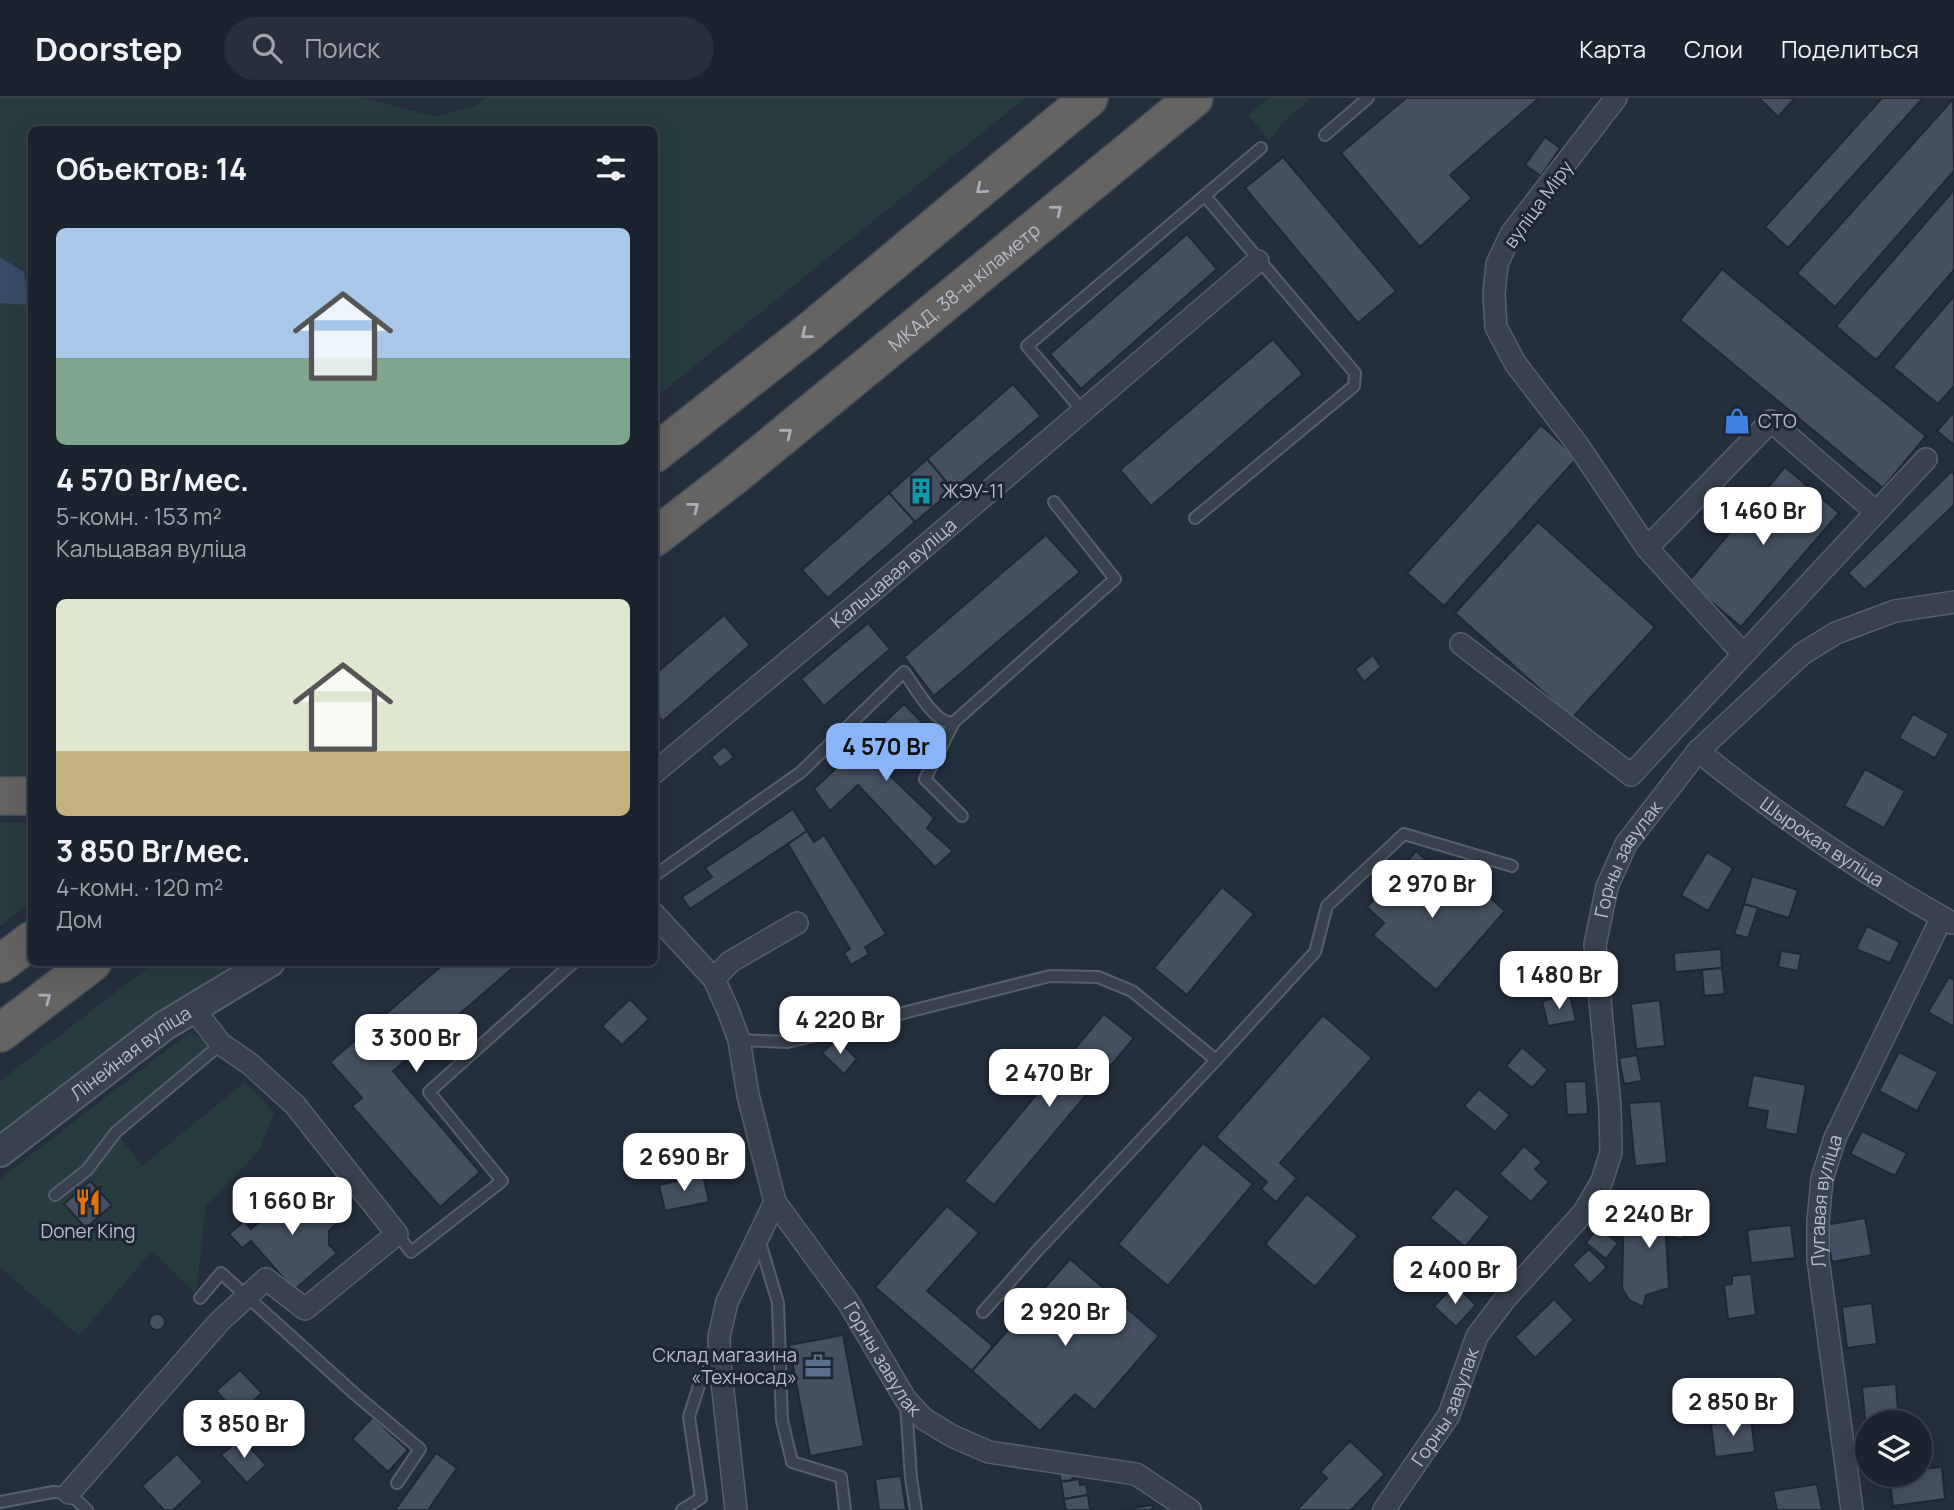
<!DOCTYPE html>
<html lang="ru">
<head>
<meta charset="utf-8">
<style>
	:root { --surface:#1b232e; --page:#282f3a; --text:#f1f3f6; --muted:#a0a4aa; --line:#39404a; --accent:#8ab4f8 }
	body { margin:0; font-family:Manrope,sans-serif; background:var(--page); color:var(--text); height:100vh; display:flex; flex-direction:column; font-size:26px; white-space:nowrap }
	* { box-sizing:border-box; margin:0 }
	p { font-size:23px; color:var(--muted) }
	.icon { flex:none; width:38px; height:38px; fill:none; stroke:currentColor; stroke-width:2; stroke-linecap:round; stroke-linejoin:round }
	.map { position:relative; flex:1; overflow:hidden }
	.panel { position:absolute; left:28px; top:28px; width:630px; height:840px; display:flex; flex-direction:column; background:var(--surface); border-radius:10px; box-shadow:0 7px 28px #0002,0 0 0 2px var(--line) }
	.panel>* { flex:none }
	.buttons { position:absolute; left:1855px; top:1312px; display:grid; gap:14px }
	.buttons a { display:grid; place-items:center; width:77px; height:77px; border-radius:50%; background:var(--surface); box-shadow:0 7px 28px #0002,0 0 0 2px var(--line); font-size:35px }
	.price { position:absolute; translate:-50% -60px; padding:0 16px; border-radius:14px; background:#fff; color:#222; font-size:23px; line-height:46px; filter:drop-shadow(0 2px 4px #0008) }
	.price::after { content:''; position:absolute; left:50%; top:42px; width:21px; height:16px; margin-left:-10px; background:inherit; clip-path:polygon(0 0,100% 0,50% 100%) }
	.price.on { background:var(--accent); color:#111 }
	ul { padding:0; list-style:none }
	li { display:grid; align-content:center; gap:14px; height:371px; padding:0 28px }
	li span { display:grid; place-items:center; height:217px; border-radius:10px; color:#555 }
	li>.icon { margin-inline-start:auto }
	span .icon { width:126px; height:126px; fill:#fffc; stroke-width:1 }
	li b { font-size:30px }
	h2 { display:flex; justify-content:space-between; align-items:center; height:84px; padding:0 28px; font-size:30px }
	header { display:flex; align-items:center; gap:42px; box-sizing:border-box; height:98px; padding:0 35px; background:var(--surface); border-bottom:2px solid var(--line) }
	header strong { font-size:33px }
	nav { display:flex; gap:38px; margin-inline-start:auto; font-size:24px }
	.search { width:490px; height:63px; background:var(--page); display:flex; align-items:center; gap:18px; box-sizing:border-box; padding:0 24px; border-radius:38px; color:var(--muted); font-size:26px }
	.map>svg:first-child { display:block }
	.green { fill:#263c3f }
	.water { fill:#394c67 }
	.building { fill:#455162; stroke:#1f2835; stroke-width:2 }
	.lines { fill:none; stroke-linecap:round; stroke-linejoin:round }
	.service-casing { stroke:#565f6c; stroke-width:14 }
	.minor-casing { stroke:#565f6c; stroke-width:24 }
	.tertiary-casing { stroke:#565f6c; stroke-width:32 }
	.trunk-casing { stroke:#434c59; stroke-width:40 }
	.service { stroke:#38414e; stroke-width:10 }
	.minor { stroke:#38414e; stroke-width:21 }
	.tertiary { stroke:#38414e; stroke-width:28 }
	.trunk { stroke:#656462; stroke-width:37 }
	.oneway { stroke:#a8afba }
	.labels { text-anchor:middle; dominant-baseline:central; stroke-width:6; stroke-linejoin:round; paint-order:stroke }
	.street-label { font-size:19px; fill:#b4bcc9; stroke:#1d2633 }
	.poi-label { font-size:19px; fill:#b4bcc9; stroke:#1d2633; text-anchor:start }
</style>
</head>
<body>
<header>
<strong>Doorstep</strong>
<div class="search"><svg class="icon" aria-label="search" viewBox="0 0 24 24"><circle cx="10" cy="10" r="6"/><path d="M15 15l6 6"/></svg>Поиск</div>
<nav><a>Карта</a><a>Слои</a><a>Поделиться</a></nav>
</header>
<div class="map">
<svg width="1954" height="1412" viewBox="0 0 1954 1412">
	<rect width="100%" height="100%" fill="#242f3e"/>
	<!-- green -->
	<g class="green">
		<path d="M 0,0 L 363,0 L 436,19 L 476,7 L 484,0 L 1025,0 L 655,300 L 654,32 L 32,32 L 32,687 L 0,688 Z"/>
		<path d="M 1268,0 L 1311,0 L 1284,24 L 1269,42 L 1248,17 Z"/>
		<path d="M 0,724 L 32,725 L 31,805 L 0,828 Z"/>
		<path d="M 154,865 L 245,865 L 0,1041 L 0,983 Z"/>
		<path d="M 190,934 L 213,947 L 116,1034 L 142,1068 L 245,984 L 274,1015 L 260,1051 L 206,1108 L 196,1195 L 152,1153 L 79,1238 L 0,1169 L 0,1081 Z"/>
	</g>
	<!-- water -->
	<path class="water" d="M 0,159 L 24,174 L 29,207 L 0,205 Z"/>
	<!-- building -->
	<g class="building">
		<path d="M 1406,0 L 1539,0 L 1450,77 L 1472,100 L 1420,149 L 1341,55 Z"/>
		<path d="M 1759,0 L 1795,0 L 1778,19 Z"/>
		<path d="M 1882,0 L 1923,0 L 1788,150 L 1765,129 Z"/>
		<path d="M 1953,1 L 1954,73 L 1835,209 L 1797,175 Z"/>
		<path d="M 1545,39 L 1560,50 L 1541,78 L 1525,67 Z"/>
		<path d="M 1283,59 L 1396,193 L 1358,225 L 1245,90 Z"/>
		<path d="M 1954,92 L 1954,172 L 1876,262 L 1836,228 Z"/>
		<path d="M 1187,136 L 1217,171 L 1081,291 L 1050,256 Z"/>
		<path d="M 1722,171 L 1926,338 L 1883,390 L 1680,222 Z"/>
		<path d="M 1954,198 L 1954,288 L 1938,306 L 1893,269 Z"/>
		<path d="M 1273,241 L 1303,276 L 1151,408 L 1120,372 Z"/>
		<path d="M 1013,286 L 1041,318 L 953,392 L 927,361 Z"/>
		<path d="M 1954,314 L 1954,347 L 1937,333 Z"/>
		<path d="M 1541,327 L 1577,360 L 1444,508 L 1407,475 Z"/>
		<path d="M 927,361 L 953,392 L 915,424 L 889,395 Z"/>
		<path d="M 1785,369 L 1839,415 L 1741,529 L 1688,484 Z"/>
		<path d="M 1952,373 L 1954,376 L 1954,407 L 1865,492 L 1848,475 Z"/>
		<path d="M 889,395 L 915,424 L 828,500 L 802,472 Z"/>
		<path d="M 1538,424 L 1655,529 L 1572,620 L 1455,515 Z"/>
		<path d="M 1046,437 L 1080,474 L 934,598 L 904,559 Z"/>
		<path d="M 724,517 L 750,547 L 663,623 L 654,614 L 654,577 Z"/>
		<path d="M 868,525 L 890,551 L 824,608 L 801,581 Z"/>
		<path d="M 1373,557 L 1381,569 L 1364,584 L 1355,571 Z"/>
		<path d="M 904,606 L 926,628 L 883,671 L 934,720 L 927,730 L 953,753 L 935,769 L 858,687 L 830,713 L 814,691 Z"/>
		<path d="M 1913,616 L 1949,636 L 1935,660 L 1899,640 Z"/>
		<path d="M 725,648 L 734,659 L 720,670 L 711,659 Z"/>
		<path d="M 1865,671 L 1905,693 L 1884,730 L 1844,708 Z"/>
		<path d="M 793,711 L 807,733 L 690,811 L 682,799 L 712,779 L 705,770 Z"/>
		<path d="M 807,733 L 814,744 L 824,737 L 886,836 L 865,849 L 869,856 L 851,867 L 844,855 L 850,851 L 788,746 Z"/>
		<path d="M 1416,753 L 1449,782 L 1438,794 L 1447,802 L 1467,779 L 1505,813 L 1436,892 L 1373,837 L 1384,825 L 1367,809 Z"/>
		<path d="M 1707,754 L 1733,770 L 1708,813 L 1681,797 Z"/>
		<path d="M 1752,778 L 1798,792 L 1789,820 L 1744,806 Z"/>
		<path d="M 1222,789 L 1254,816 L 1187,897 L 1154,870 Z"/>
		<path d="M 1744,806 L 1758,810 L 1748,840 L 1734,836 Z"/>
		<path d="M 1867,828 L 1900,844 L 1890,865 L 1856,851 Z"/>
		<path d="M 1721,851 L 1722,870 L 1675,874 L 1674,855 Z"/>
		<path d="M 1781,853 L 1801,856 L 1798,873 L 1778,869 Z"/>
		<path d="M 446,864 L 520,864 L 393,973 L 480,1074 L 440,1109 L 352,1008 L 362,1000 L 330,964 Z"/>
		<path d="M 1722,870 L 1725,896 L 1704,898 L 1702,872 Z"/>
		<path d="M 1949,879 L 1954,882 L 1954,929 L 1928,914 Z"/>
		<path d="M 1570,897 L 1576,923 L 1548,928 L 1542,903 Z"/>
		<path d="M 630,901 L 649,921 L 622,947 L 602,928 Z"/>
		<path d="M 1660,902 L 1665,948 L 1636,951 L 1631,906 Z"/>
		<path d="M 1104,916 L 1134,940 L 994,1107 L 964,1083 Z"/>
		<path d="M 1323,917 L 1372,960 L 1280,1065 L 1297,1080 L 1276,1104 L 1261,1091 L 1267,1084 L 1216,1039 Z"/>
		<path d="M 837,941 L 857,961 L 844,976 L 822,955 Z"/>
		<path d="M 1522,949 L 1548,972 L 1532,990 L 1506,968 Z"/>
		<path d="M 1899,954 L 1938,974 L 1917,1013 L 1879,993 Z"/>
		<path d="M 1637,957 L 1642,983 L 1624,986 L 1619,960 Z"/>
		<path d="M 1753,977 L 1806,987 L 1797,1037 L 1765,1031 L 1768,1013 L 1747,1009 Z"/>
		<path d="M 1586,983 L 1588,1016 L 1567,1017 L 1565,984 Z"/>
		<path d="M 1479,991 L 1510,1017 L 1495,1034 L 1464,1008 Z"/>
		<path d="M 1661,1003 L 1667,1065 L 1635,1068 L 1629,1005 Z"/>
		<path d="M 1862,1033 L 1907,1055 L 1895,1078 L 1850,1056 Z"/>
		<path d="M 1203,1045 L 1253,1086 L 1168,1188 L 1118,1146 Z"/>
		<path d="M 1524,1048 L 1542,1064 L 1535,1071 L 1549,1084 L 1531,1104 L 1499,1076 Z"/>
		<path d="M 703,1077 L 709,1104 L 665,1113 L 659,1087 Z"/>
		<path d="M 90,1083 L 112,1107 L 86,1130 L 64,1106 Z"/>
		<path d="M 302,1085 L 337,1125 L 329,1133 L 329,1147 L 337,1155 L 294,1192 L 251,1143 L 242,1150 L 229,1136 L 244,1123 L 251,1131 Z"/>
		<path d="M 1456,1090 L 1490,1119 L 1465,1149 L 1430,1120 Z"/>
		<path d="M 1307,1096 L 1358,1138 L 1315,1189 L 1265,1146 Z"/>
		<path d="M 947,1108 L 979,1135 L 927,1193 L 993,1248 L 972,1273 L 875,1189 Z"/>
		<path d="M 1624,1110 L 1695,1118 L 1692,1135 L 1683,1135 L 1683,1141 L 1666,1139 L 1669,1190 L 1646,1197 L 1643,1209 L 1629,1202 L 1622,1190 Z"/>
		<path d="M 1865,1120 L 1872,1157 L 1832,1164 L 1825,1127 Z"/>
		<path d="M 1791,1127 L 1795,1160 L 1751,1165 L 1747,1132 Z"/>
		<path d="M 1598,1129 L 1618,1145 L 1606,1161 L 1586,1145 Z"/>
		<path d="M 1589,1151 L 1607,1169 L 1590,1186 L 1572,1167 Z"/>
		<path d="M 1070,1161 L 1159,1238 L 1095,1312 L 1075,1296 L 1040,1333 L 972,1273 Z"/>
		<path d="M 1751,1176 L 1756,1217 L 1728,1221 L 1724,1187 L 1732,1186 L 1732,1178 Z"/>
		<path d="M 1455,1187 L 1476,1207 L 1456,1229 L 1434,1208 Z"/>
		<path d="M 1554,1201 L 1574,1222 L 1535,1260 L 1515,1239 Z"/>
		<path d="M 1872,1205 L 1877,1246 L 1847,1250 L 1842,1209 Z"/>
		<circle cx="157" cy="1224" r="8"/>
		<path d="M 843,1237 L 864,1348 L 810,1358 L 789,1247 Z"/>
		<path d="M 240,1272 L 262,1295 L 238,1317 L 216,1293 Z"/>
		<path d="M 1896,1286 L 1899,1325 L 1867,1325 L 1867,1341 L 1862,1289 Z"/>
		<path d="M 373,1319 L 408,1352 L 388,1374 L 352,1341 Z"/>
		<path d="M 1751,1321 L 1755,1354 L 1715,1359 L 1711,1326 Z"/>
		<path d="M 241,1340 L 266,1367 L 247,1385 L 221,1357 Z"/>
		<path d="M 1350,1343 L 1385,1376 L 1351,1412 L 1297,1412 L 1327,1380 L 1320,1374 Z"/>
		<path d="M 436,1355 L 457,1370 L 428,1412 L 395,1412 Z"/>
		<path d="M 177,1356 L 203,1384 L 173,1412 L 164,1412 L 142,1388 Z"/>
		<path d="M 1942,1369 L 1945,1401 L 1893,1408 L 1889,1377 L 1920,1377 L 1920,1371 Z"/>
		<path d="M 1071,1372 L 1073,1382 L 1061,1384 L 1059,1374 Z"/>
		<path d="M 901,1378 L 906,1412 L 879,1412 L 875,1381 Z"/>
		<path d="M 1079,1381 L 1080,1387 L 1086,1386 L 1088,1397 L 1064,1401 L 1061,1384 Z"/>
		<path d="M 1817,1386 L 1822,1412 L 1777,1412 L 1773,1393 Z"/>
		<path d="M 1088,1397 L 1090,1412 L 1066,1412 L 1064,1401 Z"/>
		<path d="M 1152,1407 L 1153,1412 L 1121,1412 Z"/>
	</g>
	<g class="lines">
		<!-- service casing -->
		<g class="service-casing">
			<g id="service">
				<path d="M 1325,37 L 1368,0"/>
				<path d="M 1081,311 L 1027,248 L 1261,50"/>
				<path d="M 1195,420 L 1354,288 L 1355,275 L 1205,98"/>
				<path d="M 954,624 L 925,681 L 962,718"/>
				<path d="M 654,778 L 801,674 L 904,574 C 914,587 936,629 954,624 L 1115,481 L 1054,404"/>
				<path d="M 739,942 L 788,944 L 1050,878 L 1098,879 L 1132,893 L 1216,962 L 1315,854 L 1327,808 L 1404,736 L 1512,768"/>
				<path d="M 55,1097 L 87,1072 L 116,1034 L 221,946"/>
				<path d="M 397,1136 L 411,1154 L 502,1083 L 429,994 L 574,864"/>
				<path d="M 759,1141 L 778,1205 L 782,1322 L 792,1364 L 841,1379 L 845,1412"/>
				<path d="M 200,1200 L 221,1175 L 356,1297 L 420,1351 L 397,1385"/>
				<path d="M 983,1214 L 1037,1153 L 1216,962"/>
				<path d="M 906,1305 L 911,1380 L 916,1412"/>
				<path d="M 0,1404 L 53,1394 L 69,1395 L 87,1412"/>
				<path d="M 682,1412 L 701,1400 L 689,1319 L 701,1281 L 718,1257"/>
			</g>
		</g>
		<!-- minor casing -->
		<g class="minor-casing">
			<g id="minor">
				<path d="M 1616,0 L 1511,136 L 1497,166 L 1494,196 L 1496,229 L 1515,265 L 1577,346 L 1647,450"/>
				<path d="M 1461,546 L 1631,677 L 1926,361"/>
				<path d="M 1743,556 L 1647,450 L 1771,323 L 1876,414"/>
				<path id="s1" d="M 1698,653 C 1778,718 1863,775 1952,825"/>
				<path id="s2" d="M 654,675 L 875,491 L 1258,163"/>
				<path id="s3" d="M 654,816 L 714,881 L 728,912 L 739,942 L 748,997 L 775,1104 L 848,1204 L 906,1302 L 924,1321 L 952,1338 L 989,1354 L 1136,1376 L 1190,1412"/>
				<path d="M 714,881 L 730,864 L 797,825"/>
				<path d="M 69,1395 L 220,1223 L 266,1181 L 305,1211 L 397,1136 L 295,1007 L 250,966 L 221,946 L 193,910"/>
				<path d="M 736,1412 L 720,1265 L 719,1239 L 727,1204 L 775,1104"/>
				<path id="s4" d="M 1384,1412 L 1449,1317 L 1477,1238 L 1506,1200 L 1584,1114 L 1602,1083 L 1611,1054 L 1610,1010 L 1595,847 L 1607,789 L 1626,746 L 1698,653 L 1802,556 L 1836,535 L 1895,513 L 1954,504"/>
				<path id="s5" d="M 1852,1412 L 1818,1161 L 1818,1124 L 1822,1081 L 1835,1040 L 1942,819"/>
			</g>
		</g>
		<!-- tertiary casing -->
		<g class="tertiary-casing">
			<g id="tertiary">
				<path id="s6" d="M 0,1054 L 164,928 L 270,864"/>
			</g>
		</g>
		<!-- trunk casing -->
		<g class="trunk-casing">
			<g id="trunk">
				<path d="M 654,356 L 810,233 L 1089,0"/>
				<path id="s7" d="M 654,440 L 734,378 L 1194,0"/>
				<path d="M 0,698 L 32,698"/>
				<path d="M 0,866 L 32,842"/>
				<path d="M 0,935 L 93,864"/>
			</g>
		</g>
		<!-- service -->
		<use href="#service" class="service"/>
		<!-- minor -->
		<use href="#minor" class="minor"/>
		<!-- tertiary -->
		<use href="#tertiary" class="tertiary"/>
		<!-- trunk -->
		<use href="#trunk" class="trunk"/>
	</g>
	<!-- one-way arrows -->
	<defs><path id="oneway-chevron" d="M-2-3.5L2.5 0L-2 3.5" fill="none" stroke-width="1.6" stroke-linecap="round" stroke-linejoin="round" transform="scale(1.75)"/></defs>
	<g class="oneway">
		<use href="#oneway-chevron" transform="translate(981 91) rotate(140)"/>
		<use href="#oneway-chevron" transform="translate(1057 112) rotate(-39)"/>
		<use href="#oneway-chevron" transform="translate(806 236) rotate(141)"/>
		<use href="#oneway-chevron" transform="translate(787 335) rotate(-39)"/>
		<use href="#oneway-chevron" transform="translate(694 409) rotate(-38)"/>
		<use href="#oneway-chevron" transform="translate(46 900) rotate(-37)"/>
	</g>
	<!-- icons -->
	<defs>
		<g id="shop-bare" transform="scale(2.1)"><path d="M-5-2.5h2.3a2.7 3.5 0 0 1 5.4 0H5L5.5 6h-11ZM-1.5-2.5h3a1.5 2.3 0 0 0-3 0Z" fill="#3f7fe0" stroke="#1d2633" stroke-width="2.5" paint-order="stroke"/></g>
		<g id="building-bare" transform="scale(2.1)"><path d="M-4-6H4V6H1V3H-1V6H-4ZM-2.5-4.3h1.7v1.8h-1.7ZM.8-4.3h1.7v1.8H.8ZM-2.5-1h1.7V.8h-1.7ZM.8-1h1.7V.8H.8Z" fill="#0f9aa8" stroke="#1d2633" stroke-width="2.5" paint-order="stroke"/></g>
		<g id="restaurant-bare" transform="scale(2.1)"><path d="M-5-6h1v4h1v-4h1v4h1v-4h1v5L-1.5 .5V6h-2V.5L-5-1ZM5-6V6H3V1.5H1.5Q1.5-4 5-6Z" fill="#e8710a" stroke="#1d2633" stroke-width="2.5" paint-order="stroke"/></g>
		<g id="office-bare" transform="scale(2.1)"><path d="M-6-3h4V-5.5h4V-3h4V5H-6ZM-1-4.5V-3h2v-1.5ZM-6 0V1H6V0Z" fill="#5c6f8a" stroke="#1d2633" stroke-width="2.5" paint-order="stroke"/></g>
	</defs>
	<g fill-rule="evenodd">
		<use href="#shop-bare" x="1737" y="323"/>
		<use href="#building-bare" x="921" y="393"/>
		<use href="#restaurant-bare" x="88" y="1104"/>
		<use href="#office-bare" x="818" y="1268"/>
	</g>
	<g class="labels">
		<!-- street labels -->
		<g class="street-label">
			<text transform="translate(1538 106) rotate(-54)">вуліца Міру</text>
			<text stroke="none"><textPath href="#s7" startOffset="399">МКАД, 38-ы кіламетр</textPath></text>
			<text stroke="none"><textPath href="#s2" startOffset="312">Кальцавая вуліца</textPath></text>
			<text stroke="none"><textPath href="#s1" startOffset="154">Шырокая вуліца</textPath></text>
			<text stroke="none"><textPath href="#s4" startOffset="730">Горны завулак</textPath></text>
			<text stroke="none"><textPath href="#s6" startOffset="164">Лінейная вуліца</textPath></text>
			<text stroke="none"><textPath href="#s5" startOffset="312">Лугавая вуліца</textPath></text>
			<text stroke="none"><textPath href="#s3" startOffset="511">Горны завулак</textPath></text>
			<text stroke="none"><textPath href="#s4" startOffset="121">Горны завулак</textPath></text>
		</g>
		<!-- poi labels -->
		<g class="poi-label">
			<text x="1758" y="323">СТО</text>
			<text x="942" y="393">ЖЭУ-11</text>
			<text x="88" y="1133" text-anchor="middle">Doner King</text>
			<text x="797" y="1257" text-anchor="end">Склад магазина<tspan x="797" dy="22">«Техносад»</tspan></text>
		</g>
	</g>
</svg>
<div class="buttons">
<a><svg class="icon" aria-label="layers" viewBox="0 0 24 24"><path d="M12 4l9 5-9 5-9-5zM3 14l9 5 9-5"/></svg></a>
</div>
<b class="price" style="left:1763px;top:449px">1 460 Br</b>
<b class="price on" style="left:886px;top:685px">4 570 Br</b>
<b class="price" style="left:1432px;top:822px">2 970 Br</b>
<b class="price" style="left:1559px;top:913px">1 480 Br</b>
<b class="price" style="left:840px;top:958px">4 220 Br</b>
<b class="price" style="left:416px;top:976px">3 300 Br</b>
<b class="price" style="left:1049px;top:1011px">2 470 Br</b>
<b class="price" style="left:684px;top:1095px">2 690 Br</b>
<b class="price" style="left:292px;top:1139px">1 660 Br</b>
<b class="price" style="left:1649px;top:1152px">2 240 Br</b>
<b class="price" style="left:1455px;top:1208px">2 400 Br</b>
<b class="price" style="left:1065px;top:1250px">2 920 Br</b>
<b class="price" style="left:1733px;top:1340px">2 850 Br</b>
<b class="price" style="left:244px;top:1362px">3 850 Br</b>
<section class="panel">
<h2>Объектов: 14<svg class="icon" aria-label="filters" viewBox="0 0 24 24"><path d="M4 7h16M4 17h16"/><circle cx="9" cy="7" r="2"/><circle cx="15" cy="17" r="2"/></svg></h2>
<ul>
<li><span style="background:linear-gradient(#a9c7e8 60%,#7fa58c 0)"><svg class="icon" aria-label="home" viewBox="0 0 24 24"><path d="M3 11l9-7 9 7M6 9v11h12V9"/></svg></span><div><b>4 570 Br/мес.</b><p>5-комн. · 153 m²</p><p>Кальцавая вуліца</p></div></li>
<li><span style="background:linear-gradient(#dfe7d0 70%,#c2b280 0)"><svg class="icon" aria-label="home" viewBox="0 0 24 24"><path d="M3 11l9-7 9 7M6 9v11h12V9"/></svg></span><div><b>3 850 Br/мес.</b><p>4-комн. · 120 m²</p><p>Дом</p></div></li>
</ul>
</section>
</div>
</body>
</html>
